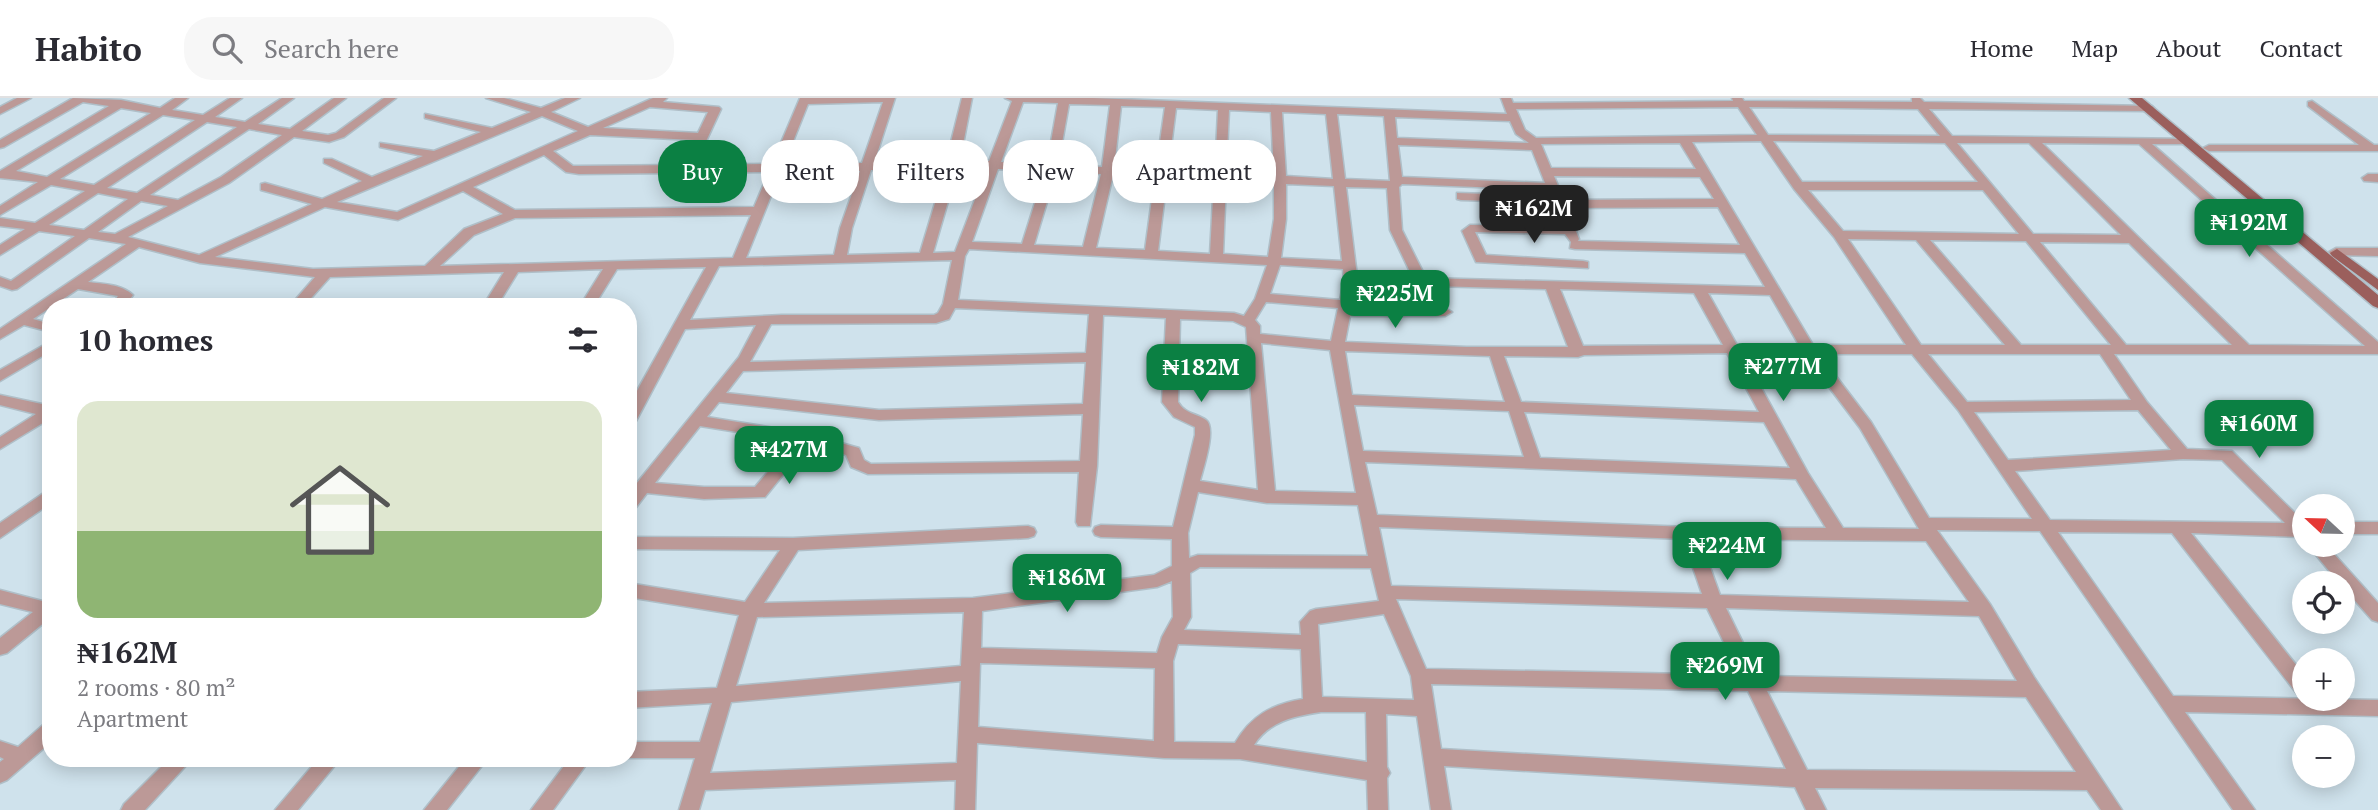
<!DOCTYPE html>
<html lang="en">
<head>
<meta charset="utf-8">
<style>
	:root { --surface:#fff; --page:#f7f7f7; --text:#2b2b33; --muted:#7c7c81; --line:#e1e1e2; --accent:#0b8043 }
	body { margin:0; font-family:"PT Serif",serif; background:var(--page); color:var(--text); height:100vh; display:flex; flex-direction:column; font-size:26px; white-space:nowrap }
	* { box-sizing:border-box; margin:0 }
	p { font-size:23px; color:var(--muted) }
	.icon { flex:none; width:38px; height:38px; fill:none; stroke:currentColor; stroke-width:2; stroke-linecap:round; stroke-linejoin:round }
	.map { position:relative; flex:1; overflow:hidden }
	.sheet { position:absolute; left:42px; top:200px; width:595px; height:469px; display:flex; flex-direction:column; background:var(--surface); border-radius:28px; box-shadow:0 4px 18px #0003 }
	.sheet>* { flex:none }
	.top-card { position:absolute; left:658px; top:42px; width:665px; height:63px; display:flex; gap:14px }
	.needle { width:46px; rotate:292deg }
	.buttons { position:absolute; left:2292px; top:396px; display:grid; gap:14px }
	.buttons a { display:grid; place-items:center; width:63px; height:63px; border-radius:50%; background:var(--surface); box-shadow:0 4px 18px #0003; font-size:35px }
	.price { position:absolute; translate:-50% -60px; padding:0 16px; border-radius:14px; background:var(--accent); color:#fff; font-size:23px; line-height:46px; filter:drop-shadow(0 2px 4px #0008) }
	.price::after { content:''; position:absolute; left:50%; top:42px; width:21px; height:16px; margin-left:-10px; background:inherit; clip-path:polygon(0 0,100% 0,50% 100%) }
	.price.on { background:#222; color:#fff }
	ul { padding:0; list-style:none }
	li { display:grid; align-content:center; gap:14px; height:371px; padding:0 35px }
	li+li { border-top:2px solid var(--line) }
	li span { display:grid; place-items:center; height:217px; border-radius:21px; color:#555 }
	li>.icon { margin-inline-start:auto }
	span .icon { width:126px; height:126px; fill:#fffc; stroke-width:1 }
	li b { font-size:30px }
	h2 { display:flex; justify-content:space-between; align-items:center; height:84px; padding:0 35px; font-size:30px }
	.pill { padding:0 24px; border-radius:28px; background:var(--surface); box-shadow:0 4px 18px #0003; font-size:24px; line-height:63px }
	.pill.on { background:var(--accent); color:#fff }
	header { display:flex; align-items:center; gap:42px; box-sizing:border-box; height:98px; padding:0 35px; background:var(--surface); border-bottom:2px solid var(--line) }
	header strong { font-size:33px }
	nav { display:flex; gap:38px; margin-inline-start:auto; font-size:24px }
	.search { width:490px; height:63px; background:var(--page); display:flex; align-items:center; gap:18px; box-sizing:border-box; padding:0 24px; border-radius:28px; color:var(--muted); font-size:26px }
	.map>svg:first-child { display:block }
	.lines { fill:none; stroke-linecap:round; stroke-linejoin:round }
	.minor-casing { stroke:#afbfc8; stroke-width:3 }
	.primary-casing { stroke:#afbfc8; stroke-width:3 }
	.minor { fill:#bc9997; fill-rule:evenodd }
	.primary { fill:#9b5f5c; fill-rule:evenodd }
</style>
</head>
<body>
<header>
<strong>Habito</strong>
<div class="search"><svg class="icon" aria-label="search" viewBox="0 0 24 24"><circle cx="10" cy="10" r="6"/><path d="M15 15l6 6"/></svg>Search here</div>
<nav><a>Home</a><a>Map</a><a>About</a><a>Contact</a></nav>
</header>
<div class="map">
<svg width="2378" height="712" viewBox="0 0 2378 712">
	<rect width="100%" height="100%" fill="#cfe2ec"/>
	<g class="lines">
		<!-- minor casing -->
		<g class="minor-casing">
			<g id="minor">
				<path d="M 17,0 L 31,0 L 0,16 L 0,9 Z"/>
				<path d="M 73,0 L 121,2 L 160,10 L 175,0 L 188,0 L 172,12 L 203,17 L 230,0 L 242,0 L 215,19 L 245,24 L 282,0 L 294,0 L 258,26 L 290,31 L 334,0 L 346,0 L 302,33 L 328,37 L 336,35 L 384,0 L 396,0 L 344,39 L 329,44 L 294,39 L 229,85 L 128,139 L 199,157 L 312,106 L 261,92 L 261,86 L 265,85 L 322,101 L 362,83 L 324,65 L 324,61 L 332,61 L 372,79 L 423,58 L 380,49 L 380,45 L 434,53 L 481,34 L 425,20 L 425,16 L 492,30 L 531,14 L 486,0 L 504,0 L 541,10 L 565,0 L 580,0 L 551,14 L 588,29 L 653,0 L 667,0 L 663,4 L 719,9 L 721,11 L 695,67 L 772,66 L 800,0 L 895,0 L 874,65 L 946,64 L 962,0 L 972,0 L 960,62 L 989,63 L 1012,3 L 1005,0 L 1093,0 L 1507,16 L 1501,0 L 1511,0 L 1513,5 L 1733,3 L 1732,0 L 1742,0 L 1744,3 L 1912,4 L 1912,0 L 1920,0 L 1924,4 L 2152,8 L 2154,10 L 2148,13 L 1929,11 L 1952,38 L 2191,41 L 2193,43 L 2187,46 L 2152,46 L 2378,244 L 2378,256 L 2114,256 L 2147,304 L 2187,351 L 2232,353 L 2305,425 L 2303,439 L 2191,435 L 2305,578 L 2305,600 L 2298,597 L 2172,435 L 2058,434 L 2173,598 L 2378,602 L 2378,618 L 2185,614 L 2255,712 L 2233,712 L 2040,433 L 1937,432 L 1990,506 L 2034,579 L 2122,712 L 2101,712 L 2087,692 L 1815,690 L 1826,712 L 1806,712 L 1795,689 L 1444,668 L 1451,712 L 1431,712 L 1417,618 L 1386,616 L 1387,669 L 1390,675 L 1387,680 L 1388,712 L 1368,712 L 1367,682 L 1240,661 L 1164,660 L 977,645 L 975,712 L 955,712 L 956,682 L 705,692 L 699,712 L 679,712 L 695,660 L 628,660 L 628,644 L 700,644 L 712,605 L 628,610 L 628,594 L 717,590 L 739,517 L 628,499 L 628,485 L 745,504 L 780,452 L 628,451 L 628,439 L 793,440 L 1028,428 L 1034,430 L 1036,434 L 1034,438 L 1028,440 L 798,452 L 764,505 L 973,500 L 1154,477 L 1172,468 L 1172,441 L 1101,439 L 1095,437 L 1093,433 L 1095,429 L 1101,427 L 1173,429 L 1195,337 L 1195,329 L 1174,319 L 1162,304 L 1166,220 L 1103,217 L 1097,368 L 1090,428 L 1078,428 L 1076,424 L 1079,374 L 868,376 L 851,369 L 846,357 L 808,346 L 765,399 L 704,401 L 647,395 L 634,412 L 628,414 L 628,396 L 739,259 L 756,227 L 685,231 L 636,323 L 628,328 L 628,309 L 706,169 L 617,171 L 594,208 L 580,208 L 603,171 L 518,174 L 497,208 L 483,208 L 504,174 L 330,179 L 304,208 L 290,208 L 315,179 L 200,165 L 139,149 L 88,184 C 103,186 121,186 133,197 L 127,205 L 130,208 L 115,208 L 113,205 L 118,198 L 78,191 L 33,221 L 51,226 L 51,234 L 24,227 L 0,241 L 0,231 L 126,146 L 89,140 L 17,191 L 12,192 L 0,188 L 0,179 L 11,183 L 75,138 L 39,133 L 0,157 L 0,147 L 25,131 L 0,128 L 0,120 L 35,125 L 85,93 L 51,87 L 0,117 L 0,108 L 38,84 L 0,80 L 0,73 L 109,8 L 83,4 L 4,49 L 0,50 L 0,42 ZM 883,4 L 862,65 L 784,66 L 808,6 ZM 1023,4 L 1058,5 L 1047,66 L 1001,64 ZM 1069,6 L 1110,7 L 1102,69 L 1058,67 ZM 1121,8 L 1165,9 L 1156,72 L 1114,70 ZM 650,9 L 708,14 L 698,35 L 603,30 ZM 1738,9 L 1757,37 L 1536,40 L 1525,32 L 1516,11 ZM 1749,9 L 1918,11 L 1940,38 L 1768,37 ZM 121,10 L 151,15 L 47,79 L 16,73 ZM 1176,10 L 1218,12 L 1215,75 L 1168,72 ZM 1229,12 L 1271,14 L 1274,78 L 1226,75 ZM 1282,14 L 1326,16 L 1333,81 L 1286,78 ZM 1337,16 L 1384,18 L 1390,83 L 1345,81 ZM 163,17 L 195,22 L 94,87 L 60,81 ZM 542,18 L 578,33 L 397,114 L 337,104 ZM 1395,19 L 1510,23 L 1516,36 L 1529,45 L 1397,40 ZM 207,24 L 237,29 L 137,95 L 107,90 ZM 249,31 L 282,37 L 221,79 L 178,102 L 150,97 ZM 590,37 L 695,42 L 683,67 L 579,68 L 573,68 L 553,53 ZM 1761,43 L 1794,91 L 1834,139 L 1906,247 L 1813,247 L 1692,44 ZM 1773,43 L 1945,45 L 1978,84 L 1802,84 ZM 1680,45 L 1696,71 L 1551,70 L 1541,46 ZM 1957,45 L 2029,45 L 2121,137 L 2033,136 ZM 2042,45 L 2139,46 L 2365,248 L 2249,247 ZM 1398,47 L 1532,52 L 1545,85 L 1402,79 ZM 544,57 L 566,74 L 579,76 L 769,74 L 754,109 L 515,112 L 473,89 ZM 958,69 L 987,70 L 955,154 L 933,155 ZM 998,71 L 1045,73 L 1022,146 L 972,144 ZM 871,72 L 945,72 L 920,155 L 847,157 L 852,130 ZM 781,73 L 860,73 L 840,130 L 834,157 L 746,160 ZM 1056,74 L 1101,76 L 1083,149 L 1034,147 ZM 1113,77 L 1155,79 L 1145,152 L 1096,150 ZM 1554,78 L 1700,79 L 1714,101 L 1564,102 ZM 1167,80 L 1214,82 L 1210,156 L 1158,153 ZM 1226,83 L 1274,85 L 1274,121 L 1268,159 L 1223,156 ZM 1286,86 L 1334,88 L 1342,163 L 1281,160 L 1286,121 ZM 1402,86 L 1548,92 L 1550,98 L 1457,95 L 1457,101 L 1461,102 L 1553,105 L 1562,128 L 1470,127 L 1462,133 L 1476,164 L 1588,170 L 1588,164 L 1583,163 L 1486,157 L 1475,134 L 1565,136 L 1571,144 L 1570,150 L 1575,151 L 1745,155 L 1765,189 L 1426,180 L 1402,132 L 1399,89 ZM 1346,89 L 1387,90 L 1390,132 L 1413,180 L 1357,178 ZM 1808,92 L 1983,92 L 2019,136 L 1843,133 ZM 463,93 L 503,116 L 464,131 L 425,168 L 313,171 L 215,159 L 325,109 L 398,122 ZM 98,95 L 128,101 L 84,132 L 49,127 ZM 141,103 L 168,108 L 115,136 L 98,134 ZM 1718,109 L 1740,147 L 1578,143 L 1579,141 L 1567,110 ZM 751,117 L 733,160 L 440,168 L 474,137 L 515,120 ZM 1848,141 L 1916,142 L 2005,247 L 1921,247 ZM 1930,142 L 2026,143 L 2111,247 L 2021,247 ZM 2040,144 L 2129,145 L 2232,247 L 2126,247 ZM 969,151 L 1267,167 L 1255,201 L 1244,218 L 1234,215 L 958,202 L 965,158 ZM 952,162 L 943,206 L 938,215 L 934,217 L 782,217 L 690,222 L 719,168 ZM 1280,167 L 1343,171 L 1344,182 L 1340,202 L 1270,196 ZM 1357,186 L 1546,191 L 1568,249 L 1466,249 L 1345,244 L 1350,218 L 1445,218 L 1452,214 L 1445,210 L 1353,210 ZM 1560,191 L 1694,195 L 1723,247 L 1583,248 ZM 1708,195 L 1770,197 L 1799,247 L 1737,247 ZM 1266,204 L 1338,210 L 1331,243 L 1260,236 L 1260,228 L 1255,222 ZM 955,210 L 1089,216 L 1086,255 L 750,264 L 771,226 L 936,225 L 949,221 ZM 1180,221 L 1233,223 L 1246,229 L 1258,392 L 1200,383 C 1203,371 1217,330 1206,322 C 1196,315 1185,316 1178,304 ZM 1261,245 L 1330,252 L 1356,395 L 1275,393 ZM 1345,253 L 1490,258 L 1505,304 L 1352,297 ZM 1727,255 L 1759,314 L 1521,304 L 1504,258 L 1578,259 L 1584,257 ZM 1742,255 L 1804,256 L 1860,330 L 1919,431 L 1843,430 L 1808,375 ZM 1819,256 L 1912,256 L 1958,312 L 2032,421 L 1929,420 L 1871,324 ZM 1928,256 L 2100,256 L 2131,302 L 1967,304 ZM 1086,264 L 1083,306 L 879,312 L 726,295 L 743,273 ZM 719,304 L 879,322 L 1083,316 L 1080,363 L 871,366 L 864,362 L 859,350 L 805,335 L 707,319 ZM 1354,307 L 1509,313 L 1524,359 L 1363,353 ZM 2138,312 L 2171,352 L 2008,362 L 1974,314 ZM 1524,314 L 1764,324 L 1790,370 L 1540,360 ZM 700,328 L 794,343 L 755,389 L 704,389 L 655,385 ZM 2183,361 L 2222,362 L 2285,425 L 2050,422 L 2015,373 ZM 1365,364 L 1796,381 L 1826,430 L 1689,429 L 1377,417 ZM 1198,394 L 1267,405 L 1358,407 L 1368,458 L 1198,457 L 1189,460 L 1188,435 ZM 1379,429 L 1683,441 L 1702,496 L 1391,488 ZM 1700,441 L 1926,443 L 1969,504 L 1720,497 ZM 1200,469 L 1371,470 L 1379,503 L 1316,511 L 1310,513 L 1300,524 L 1301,537 L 1184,532 L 1191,519 L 1190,475 ZM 1172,483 L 1173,519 L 1162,539 L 1157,555 L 981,550 L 982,513 L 1157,489 ZM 1396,501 L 1707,510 L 1740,577 L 1426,571 ZM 1726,510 L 1979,518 L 2017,583 L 1759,578 ZM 964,514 L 961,568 L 736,588 L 757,519 ZM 1384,516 L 1411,578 L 1414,602 L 1322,599 L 1318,526 ZM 1178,546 L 1301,551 L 1303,601 C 1272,606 1251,618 1235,645 L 1174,644 L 1173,563 ZM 980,565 L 1155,570 L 1154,643 L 978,629 ZM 961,583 L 957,665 L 710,675 L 731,604 ZM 1431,586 L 1748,593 L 1786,671 L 1441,651 ZM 1767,593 L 2026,599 L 2076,674 L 1807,672 ZM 1321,614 L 1366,614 L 1367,664 L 1254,647 C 1269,623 1295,618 1321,614 Z"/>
				<path d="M 2312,3 L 2374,47 L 2378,47 L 2378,53 L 2209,53 L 2203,50 L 2209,47 L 2359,47 L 2308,8 L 2308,4 Z"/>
				<path d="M 2368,76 L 2378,76 L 2378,84 L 2364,83 L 2362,80 Z"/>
				<path d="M 2336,150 L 2378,150 L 2378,158 L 2331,157 L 2329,154 Z"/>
				<path d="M 51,243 L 51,253 L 0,283 L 0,272 Z"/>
				<path d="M 0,297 L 51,308 L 51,320 L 0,351 L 0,339 L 36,316 L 0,307 Z"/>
				<path d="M 51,390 L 51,405 L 0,440 L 0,425 Z"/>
				<rect x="2343" y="424" width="35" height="12"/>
				<path d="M 2307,446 L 2325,446 L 2378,505 L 2378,524 L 2372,522 L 2343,489 L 2343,485 L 2339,485 Z"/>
				<path d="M 0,492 L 46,504 L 51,502 L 51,519 L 7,555 L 0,557 L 0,540 L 33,514 L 0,506 Z"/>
				<path d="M 51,624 L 51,644 L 7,682 L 0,685 L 0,664 L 4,661 L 0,659 L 0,643 L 18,649 L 44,626 Z"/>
				<path d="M 170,660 L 193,660 L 145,712 L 121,712 L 124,706 Z"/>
				<path d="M 319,660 L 341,660 L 298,712 L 275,712 Z"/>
				<path d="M 466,660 L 488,660 L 447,712 L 424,712 Z"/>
				<path d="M 570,660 L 591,660 L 553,712 L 531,712 Z"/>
			</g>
		</g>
		<!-- primary casing -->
		<g class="primary-casing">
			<g id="primary">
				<path d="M 2129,0 L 2142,0 L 2378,197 L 2378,210 L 2373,208 Z"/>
				<path d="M 2337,151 L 2378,181 L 2378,192 L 2332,158 L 2330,155 Z"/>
			</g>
		</g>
		<!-- minor -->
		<use href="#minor" class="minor"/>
		<!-- primary -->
		<use href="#primary" class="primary"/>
	</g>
</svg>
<div class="buttons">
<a><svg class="needle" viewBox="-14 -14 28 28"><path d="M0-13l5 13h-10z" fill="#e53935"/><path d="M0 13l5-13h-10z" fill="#7c7c81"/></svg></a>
<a><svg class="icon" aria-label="locate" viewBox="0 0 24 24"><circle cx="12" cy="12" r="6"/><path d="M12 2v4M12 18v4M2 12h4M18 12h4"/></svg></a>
<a>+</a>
<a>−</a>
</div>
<b class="price on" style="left:1534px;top:147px">₦162M</b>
<b class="price" style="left:2249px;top:161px">₦192M</b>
<b class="price" style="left:1395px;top:232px">₦225M</b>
<b class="price" style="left:1783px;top:305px">₦277M</b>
<b class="price" style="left:1201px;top:306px">₦182M</b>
<b class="price" style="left:2259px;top:362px">₦160M</b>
<b class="price" style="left:789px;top:388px">₦427M</b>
<b class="price" style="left:1727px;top:484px">₦224M</b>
<b class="price" style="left:1067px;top:516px">₦186M</b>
<b class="price" style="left:1725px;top:604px">₦269M</b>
<div class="top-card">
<a class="pill on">Buy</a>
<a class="pill">Rent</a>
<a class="pill">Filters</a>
<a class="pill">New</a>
<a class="pill">Apartment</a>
</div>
<section class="sheet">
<h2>10 homes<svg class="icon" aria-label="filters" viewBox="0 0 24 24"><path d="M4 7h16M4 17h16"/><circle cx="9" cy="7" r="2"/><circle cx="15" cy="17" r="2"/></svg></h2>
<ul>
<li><span style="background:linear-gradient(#dfe7d0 60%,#8fb573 0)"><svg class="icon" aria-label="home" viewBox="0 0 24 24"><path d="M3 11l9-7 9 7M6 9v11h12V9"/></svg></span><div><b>₦162M</b><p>2 rooms · 80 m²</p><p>Apartment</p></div></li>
</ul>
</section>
</div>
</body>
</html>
